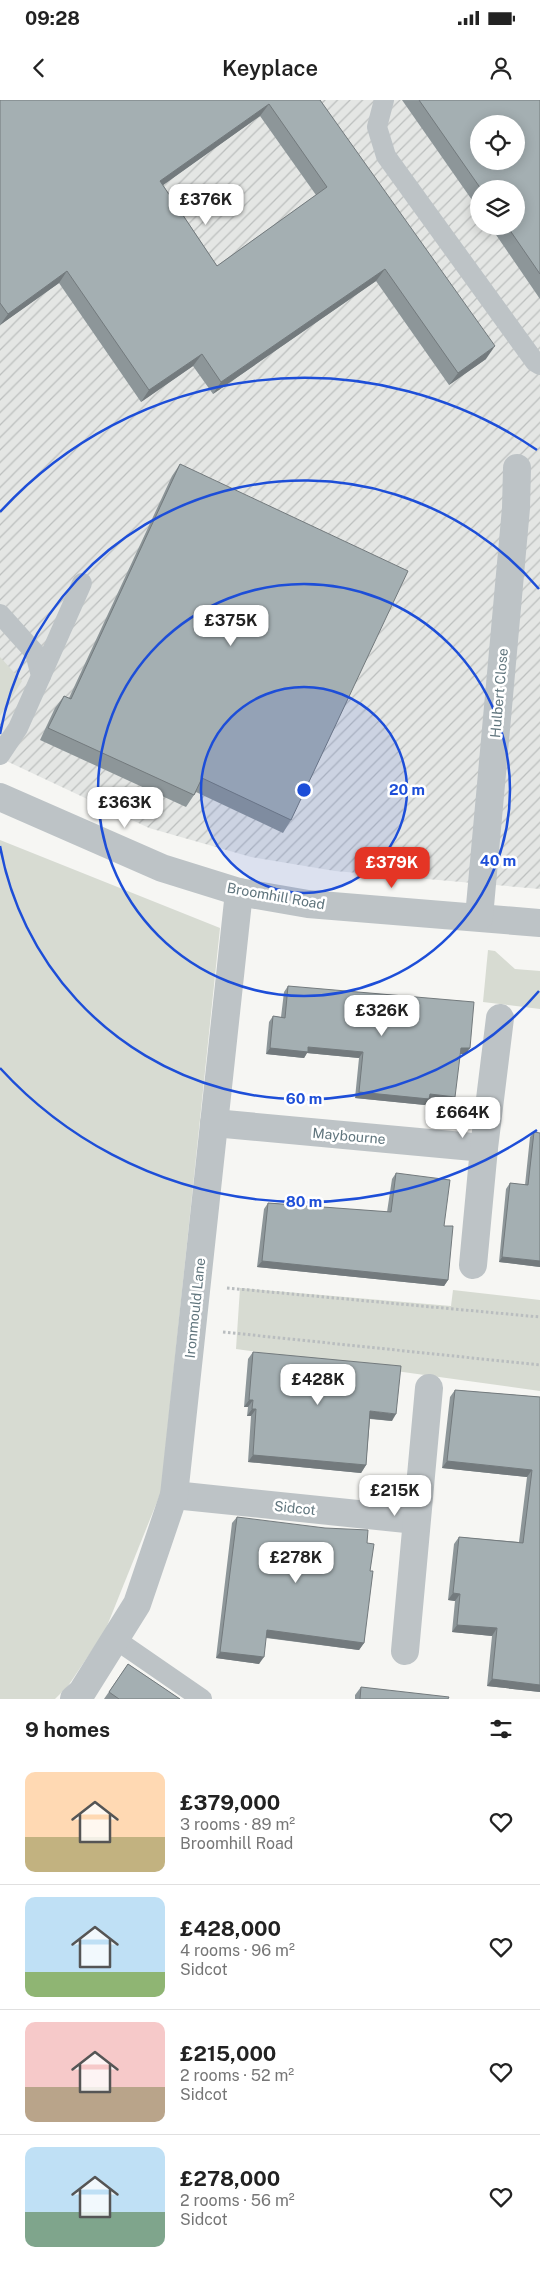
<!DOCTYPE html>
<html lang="en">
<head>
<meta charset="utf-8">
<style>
	:root { --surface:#fff; --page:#f6f6f6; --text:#222; --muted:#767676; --line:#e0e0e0; --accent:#e43525 }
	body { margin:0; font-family:"Public Sans",sans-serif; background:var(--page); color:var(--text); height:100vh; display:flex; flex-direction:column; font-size:19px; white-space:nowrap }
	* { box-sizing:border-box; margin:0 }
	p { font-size:16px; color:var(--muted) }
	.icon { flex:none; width:28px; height:28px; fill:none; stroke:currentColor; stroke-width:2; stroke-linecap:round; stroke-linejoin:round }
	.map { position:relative; height:1599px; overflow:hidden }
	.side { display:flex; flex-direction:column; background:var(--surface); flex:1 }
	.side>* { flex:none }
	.controls { position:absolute; left:470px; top:15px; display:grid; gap:10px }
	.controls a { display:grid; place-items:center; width:55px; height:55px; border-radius:50%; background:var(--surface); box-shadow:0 2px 12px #0003; font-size:25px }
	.price { position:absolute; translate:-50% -42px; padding:0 11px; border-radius:10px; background:#fff; color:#222; font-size:16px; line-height:32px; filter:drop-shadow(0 1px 2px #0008) }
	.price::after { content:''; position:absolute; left:50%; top:30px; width:15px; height:11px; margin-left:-8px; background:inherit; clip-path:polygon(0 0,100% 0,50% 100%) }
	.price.selected { background:var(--accent); color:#fff }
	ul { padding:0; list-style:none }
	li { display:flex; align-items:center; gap:15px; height:125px; padding:0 25px }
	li+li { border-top:1px solid var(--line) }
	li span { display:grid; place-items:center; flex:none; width:140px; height:100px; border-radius:10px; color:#555 }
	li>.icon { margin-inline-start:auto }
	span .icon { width:60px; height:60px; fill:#fffc; stroke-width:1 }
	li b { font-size:21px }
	h2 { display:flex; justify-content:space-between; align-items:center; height:60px; padding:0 25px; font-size:21px }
	.status { display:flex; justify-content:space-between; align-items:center; height:35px; padding:0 25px; background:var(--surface); direction:ltr }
	.status svg { height:14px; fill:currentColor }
	header { display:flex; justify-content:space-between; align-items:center; height:65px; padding:0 25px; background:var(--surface); font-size:22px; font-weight:600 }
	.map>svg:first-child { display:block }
	.industrial { fill:url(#industrial-furrows); fill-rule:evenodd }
	.green { fill:#d7dbd2 }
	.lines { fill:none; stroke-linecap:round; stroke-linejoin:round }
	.path { stroke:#b9bdbf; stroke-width:3; stroke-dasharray:2.5 2.5; stroke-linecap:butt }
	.service { stroke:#bdc3c6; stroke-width:20 }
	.minor { stroke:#bdc3c6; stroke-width:28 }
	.wall { fill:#8d9699; fill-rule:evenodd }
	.shaded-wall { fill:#737a7d }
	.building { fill:#a4afb2; stroke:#737a7d; fill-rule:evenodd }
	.ring { fill:none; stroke:#1d4ed8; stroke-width:2.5 }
	.labels { text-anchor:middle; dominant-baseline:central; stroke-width:5; stroke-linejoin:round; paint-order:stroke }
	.street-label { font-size:14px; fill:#61767e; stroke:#fff }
	.centre { fill:#1d4ed8; stroke:#fff; stroke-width:2.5 }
	.ring-label { font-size:15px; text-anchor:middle; font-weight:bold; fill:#1d4ed8; stroke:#fff; stroke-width:5; stroke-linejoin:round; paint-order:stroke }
</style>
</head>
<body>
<div class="status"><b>09:28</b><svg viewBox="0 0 49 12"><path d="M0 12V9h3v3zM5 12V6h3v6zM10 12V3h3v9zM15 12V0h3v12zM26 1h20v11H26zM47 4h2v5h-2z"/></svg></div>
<header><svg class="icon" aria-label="back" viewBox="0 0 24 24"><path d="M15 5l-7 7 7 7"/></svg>Keyplace<svg class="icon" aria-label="person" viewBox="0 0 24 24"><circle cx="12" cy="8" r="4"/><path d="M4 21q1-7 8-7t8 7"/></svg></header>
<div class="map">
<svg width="540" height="1599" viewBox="0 0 540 1599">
	<defs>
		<pattern id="industrial-furrows" width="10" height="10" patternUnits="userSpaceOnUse" patternTransform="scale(1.25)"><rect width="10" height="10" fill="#e4e6e4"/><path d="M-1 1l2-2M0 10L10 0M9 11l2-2" fill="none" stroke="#bcbfbe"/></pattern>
	</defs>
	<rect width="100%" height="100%" fill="#f6f6f3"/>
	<!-- industrial -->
	<path class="industrial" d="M 0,0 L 540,0 L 540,789 L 335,771 L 251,757 L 149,728 L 0,658 ZM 479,24 L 516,24 L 516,61 L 479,61 ZM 479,89 L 516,89 L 516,126 L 479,126 Z"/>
	<!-- green -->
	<g class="green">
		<path d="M 0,557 L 22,581 L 0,616 Z"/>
		<path d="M 0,740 L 220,828 L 161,1392 L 105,1531 L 68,1586 L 55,1599 L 0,1599 Z"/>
		<path d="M 488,850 L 495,851 L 515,869 L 540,871 L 540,909 L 483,902 Z"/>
		<path d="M 240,1188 L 451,1206 L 453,1190 L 540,1200 L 540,1291 L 236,1249 Z"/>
	</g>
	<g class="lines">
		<!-- path -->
		<g class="path">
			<path d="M 227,1188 L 540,1217"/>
			<path d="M 223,1232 L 540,1265"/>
		</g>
		<!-- service -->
		<g class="service">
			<path d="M 384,0 L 377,27 L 386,56 L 535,262 L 540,265"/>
			<path d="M 0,514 L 35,553 L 41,576 L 18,628 L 0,655"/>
			<path d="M 41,576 L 82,483"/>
			<path d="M 115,1539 L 202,1599"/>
		</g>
		<!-- minor -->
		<g class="minor">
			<path d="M 0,697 L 162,768 L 239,792 L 308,804 L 540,823"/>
			<path d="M 479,817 L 516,408 L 517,368"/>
			<path d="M 214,1023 L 484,1048"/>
			<path d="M 473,1165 L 484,1048 L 500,918"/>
			<path d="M 174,1395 L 416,1420"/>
			<path d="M 405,1551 L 429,1288"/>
			<path d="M 74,1599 L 82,1592 L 137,1504 L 174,1395 L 239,792"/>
		</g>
	</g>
	<!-- wall -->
	<g class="wall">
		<path d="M 0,0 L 320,0 L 486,259 L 449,285 L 376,181 L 213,294 L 193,266 L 141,302 L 59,183 L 0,225 ZM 260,16 L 316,95 L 217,166 L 163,85 Z"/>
		<path d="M 402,0 L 540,0 L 540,199 L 490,126 L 516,126 L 516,89 L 479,89 L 479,110 Z"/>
		<path d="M 180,364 L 291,720 L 283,733 L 196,692 L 186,707 L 40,640 L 55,608 L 64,596 L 69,598 L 172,376 Z"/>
		<path d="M 288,886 L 470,948 L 465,954 L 460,954 L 451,1003 L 428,1000 L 425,1005 L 355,998 L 359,958 L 307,953 L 304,958 L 266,954 L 269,922 L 273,916 L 281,917 L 284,892 Z"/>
		<path d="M 534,1032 L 540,1167 L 499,1162 L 506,1089 L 510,1083 L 525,1085 L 530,1037 Z"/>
		<path d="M 396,1073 L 444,1126 L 448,1180 L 444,1186 L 257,1167 L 264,1109 L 268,1103 L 387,1112 L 392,1079 Z"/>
		<path d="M 253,1252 L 392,1321 L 370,1319 L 366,1365 L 361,1373 L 248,1362 L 251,1316 L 247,1316 L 248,1307 L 244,1307 L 248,1259 Z"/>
		<path d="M 455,1290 L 540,1297 L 540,1592 L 487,1586 L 492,1536 L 452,1532 L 455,1501 L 448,1500 L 454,1444 L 459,1437 L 519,1442 L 527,1377 L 442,1368 L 450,1297 Z"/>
		<path d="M 237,1417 L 367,1443 L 370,1471 L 364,1543 L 359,1550 L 266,1538 L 259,1564 L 216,1558 L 232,1423 Z"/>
		<path d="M 128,1564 L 180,1599 L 104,1599 Z"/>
		<path d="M 361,1587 L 448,1599 L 355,1599 L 355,1595 Z"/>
	</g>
	<!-- shaded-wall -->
	<g class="shaded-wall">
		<path d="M 269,4 L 260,16 L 152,93 L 160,81 Z"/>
		<path d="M 385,169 L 376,181 L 213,294 L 221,282 Z"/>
		<path d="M 67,171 L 59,183 L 0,225 L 8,214 Z"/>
		<path d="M 495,246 L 486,259 L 449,285 L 458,273 Z"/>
		<path d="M 202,254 L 193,266 L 141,302 L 149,290 Z"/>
		<path d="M 308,947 L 363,952 L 359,958 L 307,953 L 304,958 L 266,954 L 270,948 Z"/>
		<path d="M 461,948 L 470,948 L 465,954 L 456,954 Z"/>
		<path d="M 359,992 L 430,994 L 455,997 L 451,1003 L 428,1000 L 425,1005 L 355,998 Z"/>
		<path d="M 502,1157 L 540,1161 L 540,1167 L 499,1162 Z"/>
		<path d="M 262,1161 L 448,1180 L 444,1186 L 257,1167 Z"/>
		<path d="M 249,1300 L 253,1300 L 248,1307 L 244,1307 Z"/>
		<path d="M 252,1309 L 256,1309 L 251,1316 L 247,1316 Z"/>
		<path d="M 370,1311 L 396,1314 L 392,1321 L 365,1318 Z"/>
		<path d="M 253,1355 L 366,1365 L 361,1373 L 248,1362 Z"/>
		<path d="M 447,1361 L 532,1370 L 527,1377 L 442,1368 Z"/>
		<path d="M 453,1493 L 460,1494 L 455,1501 L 448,1500 Z"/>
		<path d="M 457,1525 L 497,1528 L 492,1536 L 452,1532 Z"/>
		<path d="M 267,1530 L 364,1543 L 359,1550 L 262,1537 Z"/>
		<path d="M 220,1552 L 264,1557 L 259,1564 L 216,1558 Z"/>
		<path d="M 492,1579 L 540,1585 L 540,1592 L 487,1586 Z"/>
	</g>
	<!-- building -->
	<g class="building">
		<path d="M 0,0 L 320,0 L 495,246 L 458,273 L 385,169 L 221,282 L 202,254 L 149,290 L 67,171 L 8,214 L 0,203 ZM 269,4 L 327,87 L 217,166 L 160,81 Z"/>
		<path d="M 419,0 L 540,0 L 540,174 L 507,126 L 516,126 L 516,89 L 481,89 ZM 479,24 L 516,24 L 516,61 L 479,61 Z"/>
		<path d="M 180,364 L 408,471 L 291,720 L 202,678 L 194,695 L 48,628 L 64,596 L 71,599 Z"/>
		<path d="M 288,886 L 474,902 L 470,948 L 461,948 L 455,997 L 430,994 L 429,999 L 359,992 L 363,952 L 308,947 L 308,952 L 270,948 L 273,916 L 285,918 Z"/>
		<path d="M 534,1032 L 540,1033 L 540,1161 L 502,1157 L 510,1083 L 528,1085 Z"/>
		<path d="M 396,1073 L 450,1080 L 444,1126 L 453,1126 L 448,1180 L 262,1161 L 268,1103 L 391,1112 Z"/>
		<path d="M 253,1252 L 401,1266 L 396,1314 L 370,1311 L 366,1365 L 253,1355 L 256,1309 L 252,1309 L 253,1300 L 249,1300 Z"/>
		<path d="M 455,1290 L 540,1297 L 540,1585 L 492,1579 L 497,1528 L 457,1525 L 460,1494 L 453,1493 L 459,1437 L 523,1443 L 532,1370 L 447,1361 Z"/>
		<path d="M 237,1417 L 325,1428 L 368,1430 L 367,1443 L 374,1444 L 370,1471 L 373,1471 L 364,1543 L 267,1530 L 264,1557 L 220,1552 Z"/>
		<path d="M 128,1564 L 180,1599 L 119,1599 L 109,1592 Z"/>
		<path d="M 361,1587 L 449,1597 L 448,1599 L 360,1599 Z"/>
	</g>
	<!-- distance rings -->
	<circle cx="304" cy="690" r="103" fill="#1d4ed8" fill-opacity=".12"/>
	<g class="ring">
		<circle cx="304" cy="690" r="103"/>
		<circle cx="304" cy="690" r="206"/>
		<path d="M539 891A309 309 0 0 1 0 746M0 634A309 309 0 0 1 539 489"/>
		<path d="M537 1030A412 412 0 0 1 0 968M0 412A412 412 0 0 1 537 350"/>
	</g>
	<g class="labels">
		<!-- street labels -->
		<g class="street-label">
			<text transform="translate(499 593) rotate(-85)">Hulbert Close</text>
			<text transform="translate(276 796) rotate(10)">Broomhill Road</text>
			<text transform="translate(349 1036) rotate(5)">Maybourne</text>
			<text transform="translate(195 1208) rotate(-84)">Ironmould Lane</text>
			<text transform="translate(295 1408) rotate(6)">Sidcot</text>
		</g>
	</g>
	<circle cx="304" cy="690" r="8" class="centre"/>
	<g class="ring-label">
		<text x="407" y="695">20 m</text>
		<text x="498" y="766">40 m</text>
		<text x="304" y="1004">60 m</text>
		<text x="304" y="1107">80 m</text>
	</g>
</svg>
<div class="controls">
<a><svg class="icon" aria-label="locate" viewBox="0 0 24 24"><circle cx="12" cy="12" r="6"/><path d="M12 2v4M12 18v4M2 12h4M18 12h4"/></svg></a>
<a><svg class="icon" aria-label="layers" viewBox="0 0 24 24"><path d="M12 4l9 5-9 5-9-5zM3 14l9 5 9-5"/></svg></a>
</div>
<b class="price" style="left:206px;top:126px">£376K</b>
<b class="price" style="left:231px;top:547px">£375K</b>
<b class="price" style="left:125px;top:729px">£363K</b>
<b class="price selected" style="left:392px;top:789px">£379K</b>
<b class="price" style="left:382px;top:937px">£326K</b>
<b class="price" style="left:463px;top:1039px">£664K</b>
<b class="price" style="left:318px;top:1306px">£428K</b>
<b class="price" style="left:395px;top:1417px">£215K</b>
<b class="price" style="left:296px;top:1484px">£278K</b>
</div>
<section class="side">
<h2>9 homes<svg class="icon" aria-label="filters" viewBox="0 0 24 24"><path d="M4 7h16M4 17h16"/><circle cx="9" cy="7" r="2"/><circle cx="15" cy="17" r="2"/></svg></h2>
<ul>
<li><span style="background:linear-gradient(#ffd9b3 65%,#c2b280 0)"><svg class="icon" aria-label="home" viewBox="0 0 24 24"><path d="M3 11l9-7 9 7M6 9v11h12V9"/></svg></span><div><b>£379,000</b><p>3 rooms · 89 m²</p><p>Broomhill Road</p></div><svg class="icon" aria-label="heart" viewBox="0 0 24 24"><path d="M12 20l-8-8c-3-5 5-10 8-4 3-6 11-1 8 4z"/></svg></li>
<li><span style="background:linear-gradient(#bfe0f5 75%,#8fb573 0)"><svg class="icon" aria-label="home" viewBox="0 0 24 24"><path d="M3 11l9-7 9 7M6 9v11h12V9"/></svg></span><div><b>£428,000</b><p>4 rooms · 96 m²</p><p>Sidcot</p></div><svg class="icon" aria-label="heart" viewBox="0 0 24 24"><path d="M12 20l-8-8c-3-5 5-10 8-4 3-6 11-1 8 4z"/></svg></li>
<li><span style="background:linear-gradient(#f6c9c9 65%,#b9a48a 0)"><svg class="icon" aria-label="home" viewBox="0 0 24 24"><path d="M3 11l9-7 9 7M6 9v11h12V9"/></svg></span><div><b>£215,000</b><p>2 rooms · 52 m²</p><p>Sidcot</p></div><svg class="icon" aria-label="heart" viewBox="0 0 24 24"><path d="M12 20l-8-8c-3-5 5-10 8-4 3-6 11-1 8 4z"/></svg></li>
<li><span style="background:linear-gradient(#bfe0f5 65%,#7fa58c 0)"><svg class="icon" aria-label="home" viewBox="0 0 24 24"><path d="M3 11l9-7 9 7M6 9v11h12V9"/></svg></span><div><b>£278,000</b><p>2 rooms · 56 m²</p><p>Sidcot</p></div><svg class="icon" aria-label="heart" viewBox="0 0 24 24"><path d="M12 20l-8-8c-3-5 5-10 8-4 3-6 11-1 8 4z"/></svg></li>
</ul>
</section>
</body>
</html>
